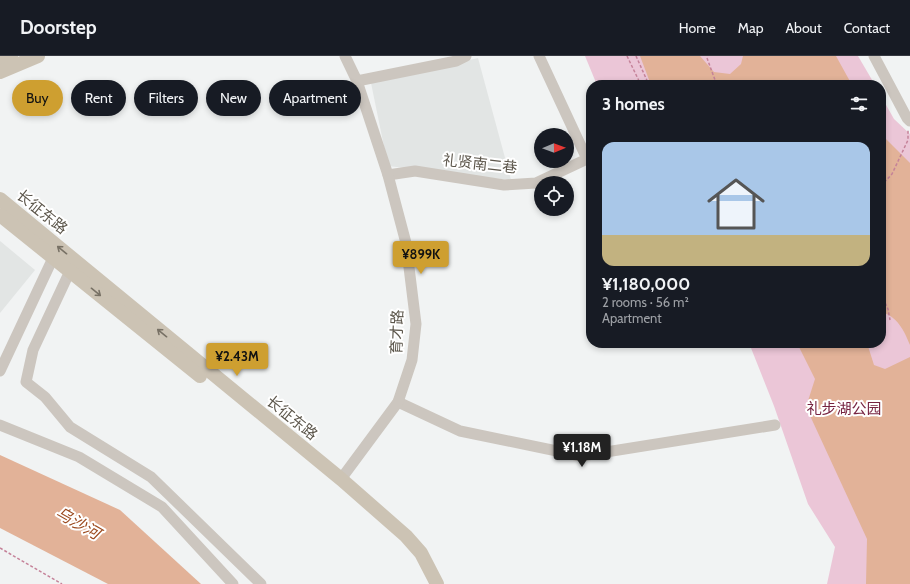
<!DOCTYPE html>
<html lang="en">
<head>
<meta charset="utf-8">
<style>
	:root { --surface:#171b24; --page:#242831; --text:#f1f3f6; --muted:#9ea1a6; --line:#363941; --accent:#ce9f30 }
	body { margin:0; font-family:Cabin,"Noto Sans SC",sans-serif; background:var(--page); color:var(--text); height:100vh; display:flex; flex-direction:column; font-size:15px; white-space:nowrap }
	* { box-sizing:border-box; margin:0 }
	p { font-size:13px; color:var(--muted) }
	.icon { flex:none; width:22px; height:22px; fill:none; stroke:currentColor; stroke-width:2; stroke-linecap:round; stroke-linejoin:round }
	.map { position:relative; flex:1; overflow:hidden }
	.side { position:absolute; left:586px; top:24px; width:300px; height:268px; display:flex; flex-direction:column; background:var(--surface); border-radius:16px; box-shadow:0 2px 6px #0003 }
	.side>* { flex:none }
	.hud { position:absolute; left:12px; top:24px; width:380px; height:36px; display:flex; gap:8px }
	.needle { width:26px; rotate:89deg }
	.tools { position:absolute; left:534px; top:72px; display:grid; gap:8px }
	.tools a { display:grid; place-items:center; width:40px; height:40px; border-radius:50%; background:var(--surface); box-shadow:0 2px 6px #0003; font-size:20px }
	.price { position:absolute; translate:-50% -34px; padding:0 9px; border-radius:4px; background:var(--accent); color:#111; font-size:13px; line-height:26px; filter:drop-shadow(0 1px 2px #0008) }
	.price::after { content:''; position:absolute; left:50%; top:24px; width:12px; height:9px; margin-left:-6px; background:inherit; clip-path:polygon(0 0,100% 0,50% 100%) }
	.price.active { background:#222; color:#fff }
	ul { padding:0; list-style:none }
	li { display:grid; align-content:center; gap:8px; height:212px; padding:0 16px }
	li+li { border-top:1px solid var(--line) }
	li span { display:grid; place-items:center; height:124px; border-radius:12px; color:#555 }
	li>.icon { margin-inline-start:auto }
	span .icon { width:72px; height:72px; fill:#fffc; stroke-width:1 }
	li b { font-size:17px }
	h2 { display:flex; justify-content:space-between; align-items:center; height:48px; padding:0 16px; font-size:17px }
	.chip { padding:0 14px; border-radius:18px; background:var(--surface); box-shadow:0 2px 6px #0003; font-size:14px; line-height:36px }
	.chip.active { background:var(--accent); color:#111 }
	header { display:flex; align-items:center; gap:24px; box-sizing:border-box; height:56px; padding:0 20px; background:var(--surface); border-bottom:1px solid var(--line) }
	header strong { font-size:19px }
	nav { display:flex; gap:22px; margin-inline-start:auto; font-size:14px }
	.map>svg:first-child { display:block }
	.education { fill:#e2e5e4 }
	.green { fill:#ebc6d7 }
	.water { fill:#e2b298 }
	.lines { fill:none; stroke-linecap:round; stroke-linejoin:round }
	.path { stroke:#c58299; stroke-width:1.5; stroke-dasharray:3 2; stroke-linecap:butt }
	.minor { stroke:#ccc6bf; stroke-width:11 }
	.major { stroke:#ccc3b4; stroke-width:14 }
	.oneway { stroke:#787165 }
	.labels { text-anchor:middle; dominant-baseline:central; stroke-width:4; stroke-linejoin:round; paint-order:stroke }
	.street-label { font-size:15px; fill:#5c564b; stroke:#fff }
	.park-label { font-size:15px; fill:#762341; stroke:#fff }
	.water-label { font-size:16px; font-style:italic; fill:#9c4a1e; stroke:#fff }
</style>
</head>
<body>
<header>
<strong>Doorstep</strong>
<nav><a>Home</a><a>Map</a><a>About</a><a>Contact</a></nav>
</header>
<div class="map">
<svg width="910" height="528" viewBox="0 0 910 528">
	<rect width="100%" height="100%" fill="#f1f3f3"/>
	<!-- education -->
	<g class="education">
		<path d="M 478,2 L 511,124 L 388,110 L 371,27 Z"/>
		<path d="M 0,185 L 35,214 L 0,257 Z"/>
	</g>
	<!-- green -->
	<g class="green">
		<path d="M 585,0 L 858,0 L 875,29 L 597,29 Z"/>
		<path d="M 881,40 L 894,63 L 910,78 L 910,528 L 827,528 L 835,491 L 808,448 L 774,350 L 749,287 L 881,287 Z"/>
	</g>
	<!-- water -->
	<g class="water">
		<path d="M 640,0 L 700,0 L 714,16 L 730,18 L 741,8 L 743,0 L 836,0 L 852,29 L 651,29 Z"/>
		<path d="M 881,78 L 910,107 L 910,289 C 904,274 897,260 881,256 Z"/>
		<path d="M 797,287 L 867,287 L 874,309 L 885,313 L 910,301 L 910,528 L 866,528 L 867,483 L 806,351 L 815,323 Z"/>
		<path d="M 0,399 L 120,454 L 201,528 L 108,528 L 0,472 Z"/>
	</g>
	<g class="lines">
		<!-- path -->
		<g class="path">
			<path d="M 627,0 L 641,29"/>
			<path d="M 636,0 L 649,29"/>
			<path d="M 707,2 L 715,24 L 718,29"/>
			<path d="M 881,130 L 892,118 L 908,84 L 908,74"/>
			<path d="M 881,238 L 888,253 L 890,264"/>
			<path d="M 0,492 L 62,528"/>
		</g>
		<!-- minor -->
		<g class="minor">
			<path d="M 874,0 L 907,62 L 910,65"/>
			<path d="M 357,25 L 456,5 L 466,0"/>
			<path d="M 388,119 L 415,115 L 504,129 L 536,127 L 587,103 L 539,0"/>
			<path d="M 70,215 L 33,294 L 26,326 L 45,341 L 70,371 L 151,421 L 261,528"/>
			<path d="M 0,315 L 53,202"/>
			<path d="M 398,346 L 460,375 L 581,400 L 775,369"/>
			<path d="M 0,369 L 79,401 L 162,451 L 233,528"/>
			<path d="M 341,423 L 398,346 L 412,304 L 416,268 L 406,187 L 388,119 L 357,25 L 345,0"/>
		</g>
		<!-- major -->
		<g class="major">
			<path d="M 0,5 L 11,0"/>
			<path d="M 0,16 L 38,0"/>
			<path d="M 0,143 L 341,423 L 406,480 L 421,497 L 437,528"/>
			<path d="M 0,159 L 200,320"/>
		</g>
	</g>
	<!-- one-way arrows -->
	<defs><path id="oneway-shaft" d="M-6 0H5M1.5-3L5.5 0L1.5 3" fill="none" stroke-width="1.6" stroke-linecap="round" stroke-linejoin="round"/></defs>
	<g class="oneway">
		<use href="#oneway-shaft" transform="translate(62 194) rotate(-141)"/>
		<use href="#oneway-shaft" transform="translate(96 236) rotate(39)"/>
		<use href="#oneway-shaft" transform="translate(162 277) rotate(-141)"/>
	</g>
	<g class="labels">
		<!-- street labels -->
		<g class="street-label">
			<text transform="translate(480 108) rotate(6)">礼贤南二巷</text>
			<text transform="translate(42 156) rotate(39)">长征东路</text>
			<text transform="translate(397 276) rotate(-88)">育才路</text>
			<text transform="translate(292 362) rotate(39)">长征东路</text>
		</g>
		<!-- park labels -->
		<g class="park-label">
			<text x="844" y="353">礼步湖公园</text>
		</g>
		<!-- water labels -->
		<g class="water-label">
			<text transform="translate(78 467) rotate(30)">乌沙河</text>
		</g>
	</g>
</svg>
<div class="tools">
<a><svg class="needle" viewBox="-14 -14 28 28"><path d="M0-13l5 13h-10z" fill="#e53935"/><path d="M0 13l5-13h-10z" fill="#9ea1a6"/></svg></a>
<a><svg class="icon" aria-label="locate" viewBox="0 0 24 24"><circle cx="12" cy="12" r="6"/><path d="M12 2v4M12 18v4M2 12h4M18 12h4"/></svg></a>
</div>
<b class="price" style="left:421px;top:219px">¥899K</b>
<b class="price" style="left:237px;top:321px">¥2.43M</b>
<b class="price active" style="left:582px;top:412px">¥1.18M</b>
<div class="hud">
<a class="chip active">Buy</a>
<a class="chip">Rent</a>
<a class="chip">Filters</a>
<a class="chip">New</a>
<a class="chip">Apartment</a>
</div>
<section class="side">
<h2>3 homes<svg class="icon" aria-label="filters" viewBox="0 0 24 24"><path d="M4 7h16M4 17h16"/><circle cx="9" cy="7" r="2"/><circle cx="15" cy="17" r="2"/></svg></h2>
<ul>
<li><span style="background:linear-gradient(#a9c7e8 75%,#c2b280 0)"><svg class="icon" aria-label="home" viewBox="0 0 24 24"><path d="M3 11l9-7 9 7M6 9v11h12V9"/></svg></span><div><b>¥1,180,000</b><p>2 rooms · 56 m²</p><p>Apartment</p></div></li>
</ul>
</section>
</div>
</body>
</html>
